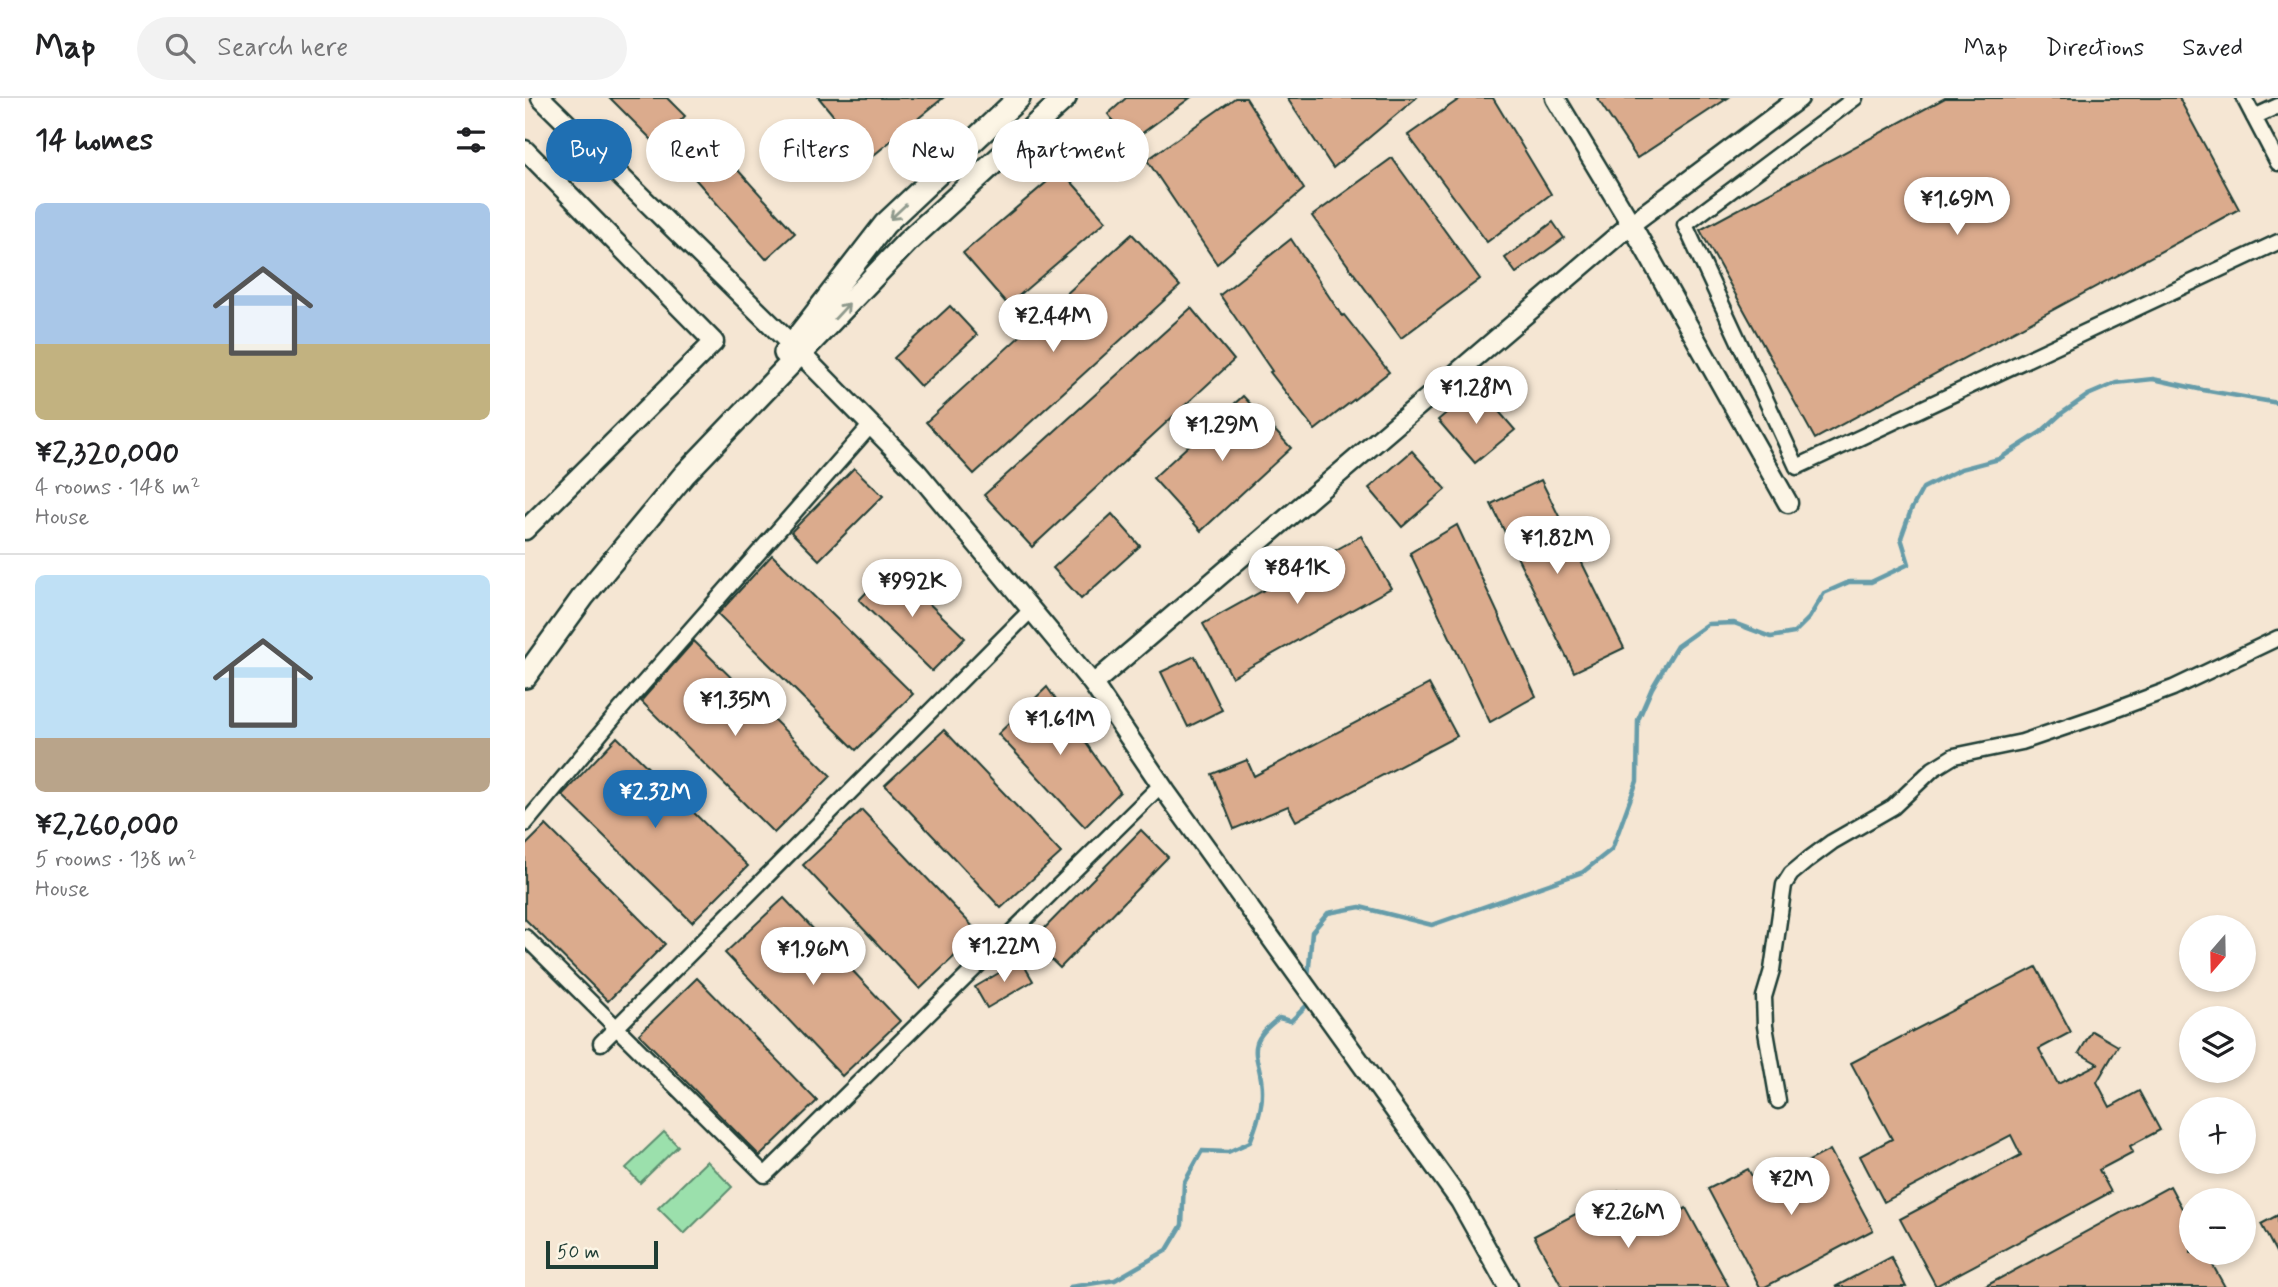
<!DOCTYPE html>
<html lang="en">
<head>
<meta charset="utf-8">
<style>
	:root { --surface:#fff; --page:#f2f2f2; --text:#202124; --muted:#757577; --line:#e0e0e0; --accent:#1f6fb2 }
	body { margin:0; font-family:Mynerve,sans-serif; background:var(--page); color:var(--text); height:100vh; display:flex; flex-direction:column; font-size:26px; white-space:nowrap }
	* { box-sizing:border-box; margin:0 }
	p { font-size:23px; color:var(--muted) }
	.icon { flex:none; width:38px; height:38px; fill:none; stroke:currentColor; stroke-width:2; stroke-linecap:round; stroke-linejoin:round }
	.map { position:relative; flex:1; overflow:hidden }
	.drawer { display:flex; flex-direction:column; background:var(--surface); width:525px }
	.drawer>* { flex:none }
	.banner { position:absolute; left:21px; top:21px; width:665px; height:63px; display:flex; gap:14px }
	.needle { width:46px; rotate:200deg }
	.fabs { position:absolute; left:1654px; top:817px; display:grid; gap:14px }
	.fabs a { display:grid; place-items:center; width:77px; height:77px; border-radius:50%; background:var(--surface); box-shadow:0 4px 10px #0003; font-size:35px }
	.scale { position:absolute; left:21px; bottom:18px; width:112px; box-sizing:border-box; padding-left:7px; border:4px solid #1f3d34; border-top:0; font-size:19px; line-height:24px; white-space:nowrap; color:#1f3d34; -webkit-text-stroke:5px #fcf5e5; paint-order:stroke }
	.price { position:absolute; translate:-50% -60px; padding:0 16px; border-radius:24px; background:#fff; color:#222; font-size:23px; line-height:46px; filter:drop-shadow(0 2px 4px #0008) }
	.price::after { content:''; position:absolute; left:50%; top:42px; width:21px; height:16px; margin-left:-10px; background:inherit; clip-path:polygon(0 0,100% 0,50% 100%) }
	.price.current { background:var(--accent); color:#fff }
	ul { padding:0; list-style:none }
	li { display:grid; align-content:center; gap:14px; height:371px; padding:0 35px }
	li+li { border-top:2px solid var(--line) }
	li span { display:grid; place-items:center; height:217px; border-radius:10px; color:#555 }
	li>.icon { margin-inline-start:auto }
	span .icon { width:126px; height:126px; fill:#fffc; stroke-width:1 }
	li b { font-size:30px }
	h2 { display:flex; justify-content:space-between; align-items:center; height:84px; padding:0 35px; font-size:30px }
	.chip { padding:0 24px; border-radius:32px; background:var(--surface); box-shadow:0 4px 10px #0003; font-size:24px; line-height:63px }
	.chip.current { background:var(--accent); color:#fff }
	header { display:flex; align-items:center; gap:42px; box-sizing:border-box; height:98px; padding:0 35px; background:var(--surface); border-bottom:2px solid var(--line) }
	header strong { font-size:33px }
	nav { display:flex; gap:38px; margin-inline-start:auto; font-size:24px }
	.search { width:490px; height:63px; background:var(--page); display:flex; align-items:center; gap:18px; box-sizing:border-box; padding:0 24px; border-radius:38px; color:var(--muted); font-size:26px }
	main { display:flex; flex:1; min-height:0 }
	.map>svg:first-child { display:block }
	.green { fill:#9be0ac; stroke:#5d8e70; stroke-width:2 }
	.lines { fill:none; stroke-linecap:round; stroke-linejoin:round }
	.stream { stroke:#669ca9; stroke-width:4.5 }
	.building { fill:#dbab8d; stroke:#1f3d34; stroke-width:2 }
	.minor-casing { stroke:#1f3d34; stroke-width:19 }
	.tertiary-casing { stroke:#1f3d34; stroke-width:23 }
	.secondary-casing { stroke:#1f3d34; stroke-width:26 }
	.minor { stroke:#fcf5e5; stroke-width:14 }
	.tertiary { stroke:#fcf5e5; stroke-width:18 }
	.secondary { stroke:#fcf5e5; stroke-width:21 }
	.oneway { stroke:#8e998c }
</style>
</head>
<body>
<header>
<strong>Map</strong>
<div class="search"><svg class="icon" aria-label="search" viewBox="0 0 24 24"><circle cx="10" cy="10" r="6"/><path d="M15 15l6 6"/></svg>Search here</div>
<nav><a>Map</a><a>Directions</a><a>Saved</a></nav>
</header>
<main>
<section class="drawer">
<h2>14 homes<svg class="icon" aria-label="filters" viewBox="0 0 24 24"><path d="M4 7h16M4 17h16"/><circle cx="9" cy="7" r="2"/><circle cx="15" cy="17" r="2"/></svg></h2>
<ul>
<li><span style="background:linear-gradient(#a9c7e8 65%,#c2b280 0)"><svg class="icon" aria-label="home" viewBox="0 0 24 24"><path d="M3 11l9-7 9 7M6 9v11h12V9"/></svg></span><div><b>¥2,320,000</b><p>4 rooms · 148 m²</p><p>House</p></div></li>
<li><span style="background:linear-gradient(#bfe0f5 75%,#b9a48a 0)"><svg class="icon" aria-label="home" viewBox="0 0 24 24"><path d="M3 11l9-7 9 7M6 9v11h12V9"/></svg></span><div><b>¥2,260,000</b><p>5 rooms · 138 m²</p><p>House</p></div></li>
</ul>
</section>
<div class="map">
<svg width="1753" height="1189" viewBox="0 0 1753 1189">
	<rect width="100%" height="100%" fill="#f5e6d3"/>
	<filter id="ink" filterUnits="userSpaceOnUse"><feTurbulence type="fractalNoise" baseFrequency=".0143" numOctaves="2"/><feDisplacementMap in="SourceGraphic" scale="14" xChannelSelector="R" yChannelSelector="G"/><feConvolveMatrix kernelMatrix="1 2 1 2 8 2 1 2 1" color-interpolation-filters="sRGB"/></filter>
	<g filter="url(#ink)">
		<!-- green -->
		<g class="green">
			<path d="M 139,1034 L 153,1048 L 115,1085 L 101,1070 Z"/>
			<path d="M 182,1063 L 207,1089 L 159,1136 L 133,1110 Z"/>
		</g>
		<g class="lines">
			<!-- stream -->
			<g class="stream">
				<path d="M 783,880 L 787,834 L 803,815 L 835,809 L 907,827 L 1058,774 L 1087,751 L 1112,683 L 1113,622 L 1127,590 L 1152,548 L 1183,526 L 1209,525 L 1246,539 L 1269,535 L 1284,520 L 1299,495 L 1324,484 L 1346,484 L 1384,466 L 1376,440 L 1386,412 L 1398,390 L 1436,371 L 1474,361 L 1516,334 L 1537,315 L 1563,297 L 1591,285 L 1628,281 L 1678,292 L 1753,305"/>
				<path d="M 545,1189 L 590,1182 L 642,1152 L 657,1127 L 659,1085 L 677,1053 L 703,1054 L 725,1044 C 731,1028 737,1012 737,995 C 738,959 714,950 754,920 L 766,923 L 784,905 L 784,902"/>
			</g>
		</g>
		<!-- building -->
		<g class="building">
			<path d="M 85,0 L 142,0 L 160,18 L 132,47 Z"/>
			<path d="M 294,0 L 418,0 L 344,61 Z"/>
			<path d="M 601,0 L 665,0 L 605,44 L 583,16 Z"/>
			<path d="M 710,0 L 721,0 L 779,91 L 692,166 L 622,62 Z"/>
			<path d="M 762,0 L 891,0 L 808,70 Z"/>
			<path d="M 936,0 L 968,0 L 1026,96 L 962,144 L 883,37 Z"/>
			<path d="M 1072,0 L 1203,0 L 1112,60 Z"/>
			<path d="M 1420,0 L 1654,0 L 1714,111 L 1290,341 L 1175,132 Z"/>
			<path d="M 192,49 L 270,135 L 241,161 L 164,74 Z"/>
			<path d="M 867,60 L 955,181 L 876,240 L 787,118 Z"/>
			<path d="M 536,72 L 581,123 L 483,207 L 438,155 Z"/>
			<path d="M 1028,124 L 1039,140 L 991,175 L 980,160 Z"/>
			<path d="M 607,136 L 655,188 L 449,376 L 401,324 Z"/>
			<path d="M 766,141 L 817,218 L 819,217 L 864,274 L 790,332 L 745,274 L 747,273 L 695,197 Z"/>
			<path d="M 425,208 L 452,237 L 396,289 L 369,260 Z"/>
			<path d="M 666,210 L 709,262 L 507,449 L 459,397 Z"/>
			<path d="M 946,294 L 958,308 L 965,303 L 990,332 L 950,365 L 913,322 Z"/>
			<path d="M 718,298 L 766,350 L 676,433 L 628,380 Z"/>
			<path d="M 887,353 L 921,391 L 877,429 L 844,390 Z"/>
			<path d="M 329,370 L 358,398 L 294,462 L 266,434 Z"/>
			<path d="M 1016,382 L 1099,550 L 1049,574 L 966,406 Z"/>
			<path d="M 587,416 L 615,448 L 556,501 L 528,470 Z"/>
			<path d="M 932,427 L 1011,598 L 965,624 L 885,455 Z"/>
			<path d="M 836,438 L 866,490 L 707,579 L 678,526 Z"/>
			<path d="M 247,457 L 388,596 L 331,652 L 193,516 Z"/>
			<path d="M 366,469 L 440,540 L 407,573 L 334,502 Z"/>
			<path d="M 169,543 L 306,678 L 249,735 L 116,603 Z"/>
			<path d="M 670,558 L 697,612 L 663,629 L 636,574 Z"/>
			<path d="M 904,586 L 932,638 L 771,723 L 763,708 L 709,731 L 687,676 L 722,662 L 729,678 Z"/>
			<path d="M 522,589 L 595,694 L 560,729 L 473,636 Z"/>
			<path d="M 419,632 L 536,755 L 476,810 L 360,687 Z"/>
			<path d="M 92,639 L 223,768 L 167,824 L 37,697 Z"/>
			<path d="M 337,712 L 454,835 L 395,891 L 278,767 Z"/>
			<path d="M 21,727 L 140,846 L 83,903 L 0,821 L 0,748 Z"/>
			<path d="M 616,732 L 643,759 L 535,870 L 507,843 Z"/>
			<path d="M 259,800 L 375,923 L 317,978 L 200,855 Z"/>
			<path d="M 496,862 L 508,883 L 462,910 L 450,889 Z"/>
			<path d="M 1511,869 L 1546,934 L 1514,951 L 1533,986 L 1573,966 L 1554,955 L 1567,933 L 1593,948 L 1572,984 L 1585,1009 L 1614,993 L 1635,1032 L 1605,1048 L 1608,1054 L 1574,1072 L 1586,1094 L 1411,1188 L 1375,1121 L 1496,1057 L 1486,1037 L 1359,1104 L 1335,1058 L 1367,1041 L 1326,965 Z"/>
			<path d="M 172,880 L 292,1003 L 235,1058 L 114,936 Z"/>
			<path d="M 1305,1052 L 1348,1132 L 1240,1189 L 1235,1189 L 1183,1091 L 1223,1071 L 1233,1089 Z"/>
			<path d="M 1645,1088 L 1666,1127 L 1666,1155 L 1681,1155 L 1700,1189 L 1459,1189 Z"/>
			<path d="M 1094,1093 L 1116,1134 L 1161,1110 L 1204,1189 L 1037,1189 L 1009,1138 Z"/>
			<path d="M 1753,1117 L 1753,1158 L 1736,1126 Z"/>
			<path d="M 1366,1159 L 1381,1189 L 1310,1189 Z"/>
		</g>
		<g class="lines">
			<!-- minor casing -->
			<g class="minor-casing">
				<g id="minor">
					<path d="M 1330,0 L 1160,127 L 1272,369 L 1753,144"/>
					<path d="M 1719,0 L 1753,65"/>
					<path d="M 1729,19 L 1753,8"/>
					<path d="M 0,726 L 95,612 L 346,327"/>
					<path d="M 0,839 L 240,1077 L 636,687"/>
					<path d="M 76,945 L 506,512"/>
					<path d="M 1253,1003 L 1240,928 L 1239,899 L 1247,872 L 1259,787 L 1266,776 L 1284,761 L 1307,744 L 1368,709 L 1408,671 L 1429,658 L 1497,644 L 1576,617 L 1648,590 L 1753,540"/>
				</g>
			</g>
			<!-- tertiary casing -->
			<g class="tertiary-casing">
				<g id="tertiary">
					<path d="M 16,0 L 276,256 L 392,374 L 568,586 L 641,694 L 935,1103 L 983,1189"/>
					<path d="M 1030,0 L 1106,126 L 1263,405"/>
					<path d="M 0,52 L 189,244 L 0,432"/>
					<path d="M 568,586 L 1106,126 L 1274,0"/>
				</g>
			</g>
			<!-- secondary casing -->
			<g class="secondary-casing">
				<g id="secondary">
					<path d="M 260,255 L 360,126 L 494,0"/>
					<path d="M 0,579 L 58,499 L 159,377 L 382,144 L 540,0"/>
				</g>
			</g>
			<!-- minor -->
			<use href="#minor" class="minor"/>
			<!-- tertiary -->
			<use href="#tertiary" class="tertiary"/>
			<!-- secondary -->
			<use href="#secondary" class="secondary"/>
		</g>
		<!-- one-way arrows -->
		<defs><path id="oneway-shaft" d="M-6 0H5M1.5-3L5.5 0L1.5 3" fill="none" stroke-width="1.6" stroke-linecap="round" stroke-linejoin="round" transform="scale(1.75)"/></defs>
		<g class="oneway">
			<use href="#oneway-shaft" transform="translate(373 114) rotate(137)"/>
			<use href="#oneway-shaft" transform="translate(317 213) rotate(-47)"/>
		</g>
	</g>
</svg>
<div class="fabs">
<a><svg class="needle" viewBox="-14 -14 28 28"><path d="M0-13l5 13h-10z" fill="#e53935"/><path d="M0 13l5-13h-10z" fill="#757577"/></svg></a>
<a><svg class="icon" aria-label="layers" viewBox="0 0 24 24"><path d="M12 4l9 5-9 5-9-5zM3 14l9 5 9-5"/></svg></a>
<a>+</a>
<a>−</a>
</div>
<div class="scale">50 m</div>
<b class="price" style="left:1432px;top:139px">¥1.69M</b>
<b class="price" style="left:528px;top:256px">¥2.44M</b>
<b class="price" style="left:951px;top:328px">¥1.28M</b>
<b class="price" style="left:697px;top:365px">¥1.29M</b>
<b class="price" style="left:1032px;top:478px">¥1.82M</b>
<b class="price" style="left:772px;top:508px">¥841K</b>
<b class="price" style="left:387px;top:521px">¥992K</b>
<b class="price" style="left:210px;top:640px">¥1.35M</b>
<b class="price" style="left:535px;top:659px">¥1.61M</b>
<b class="price current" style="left:130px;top:732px">¥2.32M</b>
<b class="price" style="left:479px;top:886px">¥1.22M</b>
<b class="price" style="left:288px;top:889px">¥1.96M</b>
<b class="price" style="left:1266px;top:1119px">¥2M</b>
<b class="price" style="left:1103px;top:1152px">¥2.26M</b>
<div class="banner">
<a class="chip current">Buy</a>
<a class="chip">Rent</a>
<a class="chip">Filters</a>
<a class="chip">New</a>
<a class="chip">Apartment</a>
</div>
</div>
</main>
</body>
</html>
